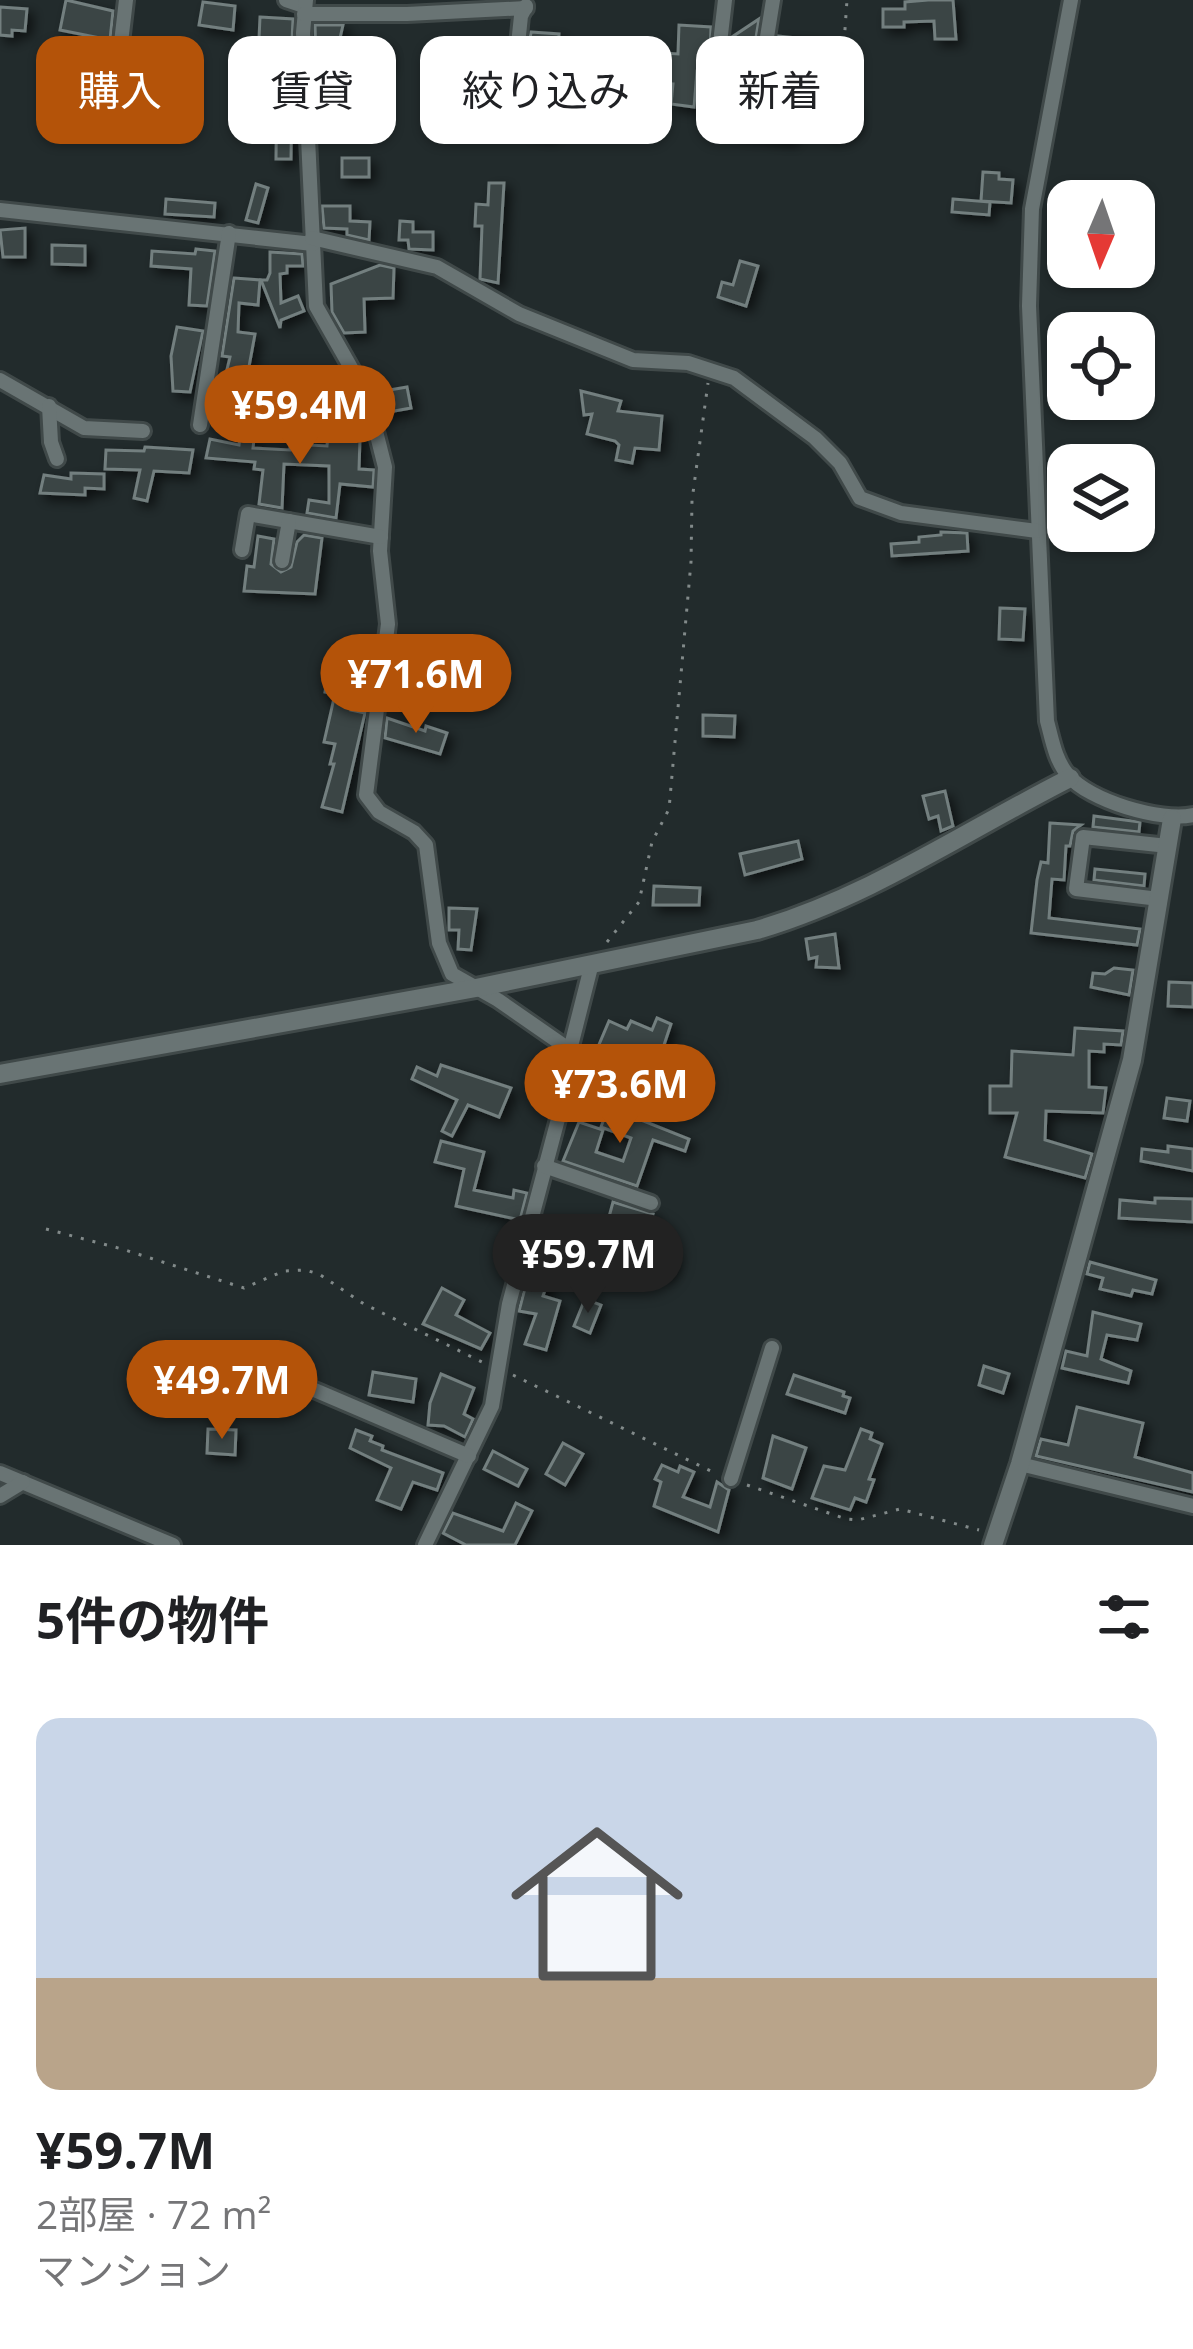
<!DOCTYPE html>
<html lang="ja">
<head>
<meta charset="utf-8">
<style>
	:root { --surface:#fff; --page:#f2f2f2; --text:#202124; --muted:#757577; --line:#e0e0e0; --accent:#b45309 }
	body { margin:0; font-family:"Open Sans","Noto Sans JP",sans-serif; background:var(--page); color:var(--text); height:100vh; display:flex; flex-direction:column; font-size:45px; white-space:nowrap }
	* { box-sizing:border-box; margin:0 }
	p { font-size:39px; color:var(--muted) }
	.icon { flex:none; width:66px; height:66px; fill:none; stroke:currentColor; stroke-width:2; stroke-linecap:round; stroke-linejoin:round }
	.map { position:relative; height:1545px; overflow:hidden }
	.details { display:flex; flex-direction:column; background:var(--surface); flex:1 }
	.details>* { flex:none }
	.banner { position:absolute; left:36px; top:36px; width:1122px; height:108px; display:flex; gap:24px }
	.needle { width:78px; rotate:182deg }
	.tools { position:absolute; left:1047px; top:180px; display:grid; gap:24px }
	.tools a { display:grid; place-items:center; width:108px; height:108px; border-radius:24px; background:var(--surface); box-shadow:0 3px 9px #0004; font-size:60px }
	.price { position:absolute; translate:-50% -102px; padding:0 27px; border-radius:42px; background:var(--accent); color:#fff; font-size:39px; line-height:78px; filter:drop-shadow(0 3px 6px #0008) }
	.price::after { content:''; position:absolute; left:50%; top:72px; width:36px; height:27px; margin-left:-18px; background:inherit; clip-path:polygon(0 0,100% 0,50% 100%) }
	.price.on { background:#222; color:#fff }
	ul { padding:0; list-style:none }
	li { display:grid; align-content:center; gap:24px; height:636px; padding:0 36px }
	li+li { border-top:3px solid var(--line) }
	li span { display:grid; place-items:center; height:372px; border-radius:24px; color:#555 }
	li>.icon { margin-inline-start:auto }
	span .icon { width:216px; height:216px; fill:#fffc; stroke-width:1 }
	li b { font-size:51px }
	h2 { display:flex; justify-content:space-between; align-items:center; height:144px; padding:0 36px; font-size:51px }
	.pill { padding:0 42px; border-radius:24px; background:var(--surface); box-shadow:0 3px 9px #0004; font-size:42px; line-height:108px }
	.pill.on { background:var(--accent); color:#fff }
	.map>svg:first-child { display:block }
	.building { fill:#3a4545; stroke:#737f7f; stroke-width:3; filter:url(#shadow) }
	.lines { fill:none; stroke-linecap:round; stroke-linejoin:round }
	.minor-casing { stroke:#404949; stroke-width:20 }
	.tertiary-casing { stroke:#404949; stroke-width:24 }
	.path { stroke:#828a8a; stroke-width:3; stroke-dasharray:3 9; stroke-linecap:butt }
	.minor { stroke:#697474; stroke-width:14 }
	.tertiary { stroke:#697474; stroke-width:18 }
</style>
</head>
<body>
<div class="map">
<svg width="1193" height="1545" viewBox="0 0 1193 1545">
	<defs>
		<filter id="shadow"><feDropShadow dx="5.5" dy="5.5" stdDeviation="6" flood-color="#0009"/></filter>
	</defs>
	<rect width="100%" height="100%" fill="#222b2c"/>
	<!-- building -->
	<g class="building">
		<path d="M 66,0 L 113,11 L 110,40 L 60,30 Z"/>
		<path d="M 928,0 L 953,0 L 956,39 L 935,39 L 934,21 L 904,22 L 904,27 L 883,27 L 883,9 L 905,9 L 905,2 Z"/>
		<path d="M 203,2 L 235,6 L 233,30 L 199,25 Z"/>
		<path d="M 0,7 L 27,9 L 25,31 L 12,30 L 12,36 L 0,35 Z"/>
		<path d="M 260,17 L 293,19 L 292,41 L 259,39 Z"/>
		<path d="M 759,19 L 750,74 L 697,71 L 694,107 L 671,104 L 673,84 L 628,82 L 629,57 L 663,59 L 663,53 L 678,54 L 679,25 L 711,27 L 710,53 L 720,54 L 730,49 L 732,37 Z"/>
		<path d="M 315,25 L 343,25 L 340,38 L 373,39 L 373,46 L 386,46 L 386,67 L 316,61 Z"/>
		<path d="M 531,32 L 559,34 L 558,49 L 529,47 Z"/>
		<path d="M 778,36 L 816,40 L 814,64 L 801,63 L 798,86 L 771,82 Z"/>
		<path d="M 532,67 L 558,72 L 550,112 L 554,113 L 550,135 L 527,131 Z"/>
		<path d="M 55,68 L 120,77 L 115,100 L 52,90 Z"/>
		<path d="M 277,75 L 292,75 L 291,159 L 276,159 Z"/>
		<path d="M 701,96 L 746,101 L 756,110 L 767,103 L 795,106 L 791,139 L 731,131 L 731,123 L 717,121 L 718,113 L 700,111 Z"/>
		<path d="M 827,103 L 854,103 L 854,128 L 844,128 L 844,134 L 827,134 Z"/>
		<rect x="342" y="158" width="27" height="19"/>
		<path d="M 983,172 L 999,173 L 999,179 L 1013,180 L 1011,203 L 981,201 Z"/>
		<path d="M 489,183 L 504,183 L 498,283 L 480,279 L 482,226 L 475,226 L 476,204 L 488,205 Z"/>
		<path d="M 256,184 L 268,188 L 258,223 L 246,220 Z"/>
		<path d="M 166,199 L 215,203 L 214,217 L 165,214 Z"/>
		<path d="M 953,199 L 990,202 L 989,215 L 952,212 Z"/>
		<path d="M 322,206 L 350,206 L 350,221 L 370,222 L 369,240 L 347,235 L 347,229 L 324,228 Z"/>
		<path d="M 400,221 L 413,222 L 413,232 L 433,232 L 433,250 L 409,249 L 408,240 L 399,240 Z"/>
		<path d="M 25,228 L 25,257 L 3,257 L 0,230 Z"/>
		<path d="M 52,245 L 85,246 L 85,265 L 52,264 Z"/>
		<path d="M 196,249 L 215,251 L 207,306 L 189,305 L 191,269 L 151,266 L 152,251 L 195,254 Z"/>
		<path d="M 270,252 L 302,254 L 303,266 L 287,266 L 287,273 L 280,274 L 281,303 L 298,296 L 304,311 L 281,320 L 280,328 L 261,280 L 267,280 L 270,273 Z"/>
		<path d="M 740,261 L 758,266 L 746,306 L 718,297 L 722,282 L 733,285 Z"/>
		<path d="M 380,265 L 394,268 L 393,298 L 364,299 L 365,332 L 344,333 L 332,312 L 331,284 Z"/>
		<path d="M 234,278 L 260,280 L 258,305 L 239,303 L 238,332 L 255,334 L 243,399 L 221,394 L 230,357 L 222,356 Z"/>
		<path d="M 177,327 L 203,331 L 190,392 L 173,391 L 171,356 Z"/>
		<path d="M 339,369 L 350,390 L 319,403 L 309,381 Z"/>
		<path d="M 407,387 L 411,408 L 383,413 L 378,392 Z"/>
		<path d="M 581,391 L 621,401 L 618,411 L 662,416 L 659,450 L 635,448 L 632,463 L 616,460 L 619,445 L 615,441 L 587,434 L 592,414 L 584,415 Z"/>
		<path d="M 328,436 L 360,438 L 359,469 L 374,470 L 373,487 L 340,484 L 336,518 L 307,513 L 309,500 L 329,503 L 329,466 L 284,464 L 282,508 L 259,504 L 263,470 L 254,469 L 255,462 L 206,458 L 210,439 L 239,445 L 240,438 L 254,439 L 253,448 L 290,450 L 290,444 L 327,446 Z"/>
		<path d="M 145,447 L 193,450 L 189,473 L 154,471 L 147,501 L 134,498 L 140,470 L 105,469 L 106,450 L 144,451 Z"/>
		<path d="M 71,473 L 104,474 L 104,489 L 85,488 L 85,495 L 40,493 L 44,475 L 71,479 Z"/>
		<path d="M 941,532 L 967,533 L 968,551 L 892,556 L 891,544 L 919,542 L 919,537 L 941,535 Z"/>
		<path d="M 304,535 L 322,538 L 315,594 L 244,591 L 247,566 L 254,567 L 258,536 L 274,539 L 271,564 L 281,572 L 291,567 L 297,542 Z"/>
		<path d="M 1000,608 L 1025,609 L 1023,640 L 999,639 Z"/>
		<path d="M 328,674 L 357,680 L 351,710 L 365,713 L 342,812 L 322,807 L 334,764 L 330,764 L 335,744 L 324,742 L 335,694 L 325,692 Z"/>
		<path d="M 703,715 L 735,716 L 734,737 L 703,736 Z"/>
		<path d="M 387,718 L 425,731 L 426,726 L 447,733 L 440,754 L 385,738 Z"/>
		<path d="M 945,791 L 953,826 L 941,831 L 938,816 L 929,819 L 923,796 Z"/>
		<path d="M 1094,816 L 1140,822 L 1139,832 L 1093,827 Z"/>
		<path d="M 1050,823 L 1081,825 L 1073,831 L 1070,846 L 1066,846 L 1064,880 L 1052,879 L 1049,918 L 1140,929 L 1137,945 L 1031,933 L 1037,880 L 1041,862 L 1048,863 Z"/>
		<path d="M 798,841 L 802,859 L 745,875 L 740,854 Z"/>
		<path d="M 1095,869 L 1145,874 L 1144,886 L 1094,880 Z"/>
		<path d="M 654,886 L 700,888 L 699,905 L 653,905 Z"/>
		<path d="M 449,908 L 477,909 L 471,950 L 458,949 L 459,930 L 449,930 Z"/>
		<path d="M 835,934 L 839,968 L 816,967 L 817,957 L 809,959 L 806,939 Z"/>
		<path d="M 1114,968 L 1133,970 L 1129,995 L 1091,987 L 1093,973 L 1105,974 Z"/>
		<path d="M 1169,982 L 1193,983 L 1193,1007 L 1168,1006 Z"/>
		<path d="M 657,1018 L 671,1024 L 663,1048 L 674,1053 L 669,1066 L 659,1062 L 647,1086 L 637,1082 L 631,1072 L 615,1065 L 619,1056 L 598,1047 L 609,1021 L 627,1029 L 631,1021 L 652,1030 Z"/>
		<path d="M 1075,1028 L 1123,1031 L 1121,1045 L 1104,1044 L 1104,1052 L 1089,1051 L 1089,1087 L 1106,1088 L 1103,1113 L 1046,1111 L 1045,1140 L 1092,1154 L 1085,1178 L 1005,1157 L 1017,1113 L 990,1113 L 990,1086 L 1011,1086 L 1012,1051 L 1073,1055 Z"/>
		<path d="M 441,1065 L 511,1088 L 499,1117 L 468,1105 L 452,1136 L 442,1131 L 457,1100 L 412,1079 L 417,1067 L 437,1076 Z"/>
		<path d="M 1167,1098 L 1190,1101 L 1187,1121 L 1164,1118 Z"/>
		<path d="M 621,1105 L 633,1109 L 631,1116 L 689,1139 L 685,1151 L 653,1140 L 637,1186 L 563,1161 L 579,1122 L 603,1130 L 596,1152 L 623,1161 L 631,1138 L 601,1127 L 608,1108 L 618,1112 Z"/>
		<path d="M 441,1141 L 484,1152 L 474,1190 L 513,1198 L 514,1190 L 527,1193 L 520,1220 L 456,1206 L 464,1169 L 435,1162 Z"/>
		<path d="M 1168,1146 L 1193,1149 L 1193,1171 L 1141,1161 L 1142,1149 L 1168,1152 Z"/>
		<path d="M 1155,1198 L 1193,1199 L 1193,1222 L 1119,1218 L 1120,1200 L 1155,1203 Z"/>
		<path d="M 613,1202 L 653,1214 L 649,1225 L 656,1227 L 649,1249 L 672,1256 L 667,1273 L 640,1265 L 641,1258 L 601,1247 Z"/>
		<path d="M 1090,1262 L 1156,1280 L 1152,1294 L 1133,1290 L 1131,1296 L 1100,1289 L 1103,1278 L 1087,1274 Z"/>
		<path d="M 530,1269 L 550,1275 L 543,1296 L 560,1301 L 546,1350 L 525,1344 L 536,1314 L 519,1311 Z"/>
		<path d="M 442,1288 L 464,1300 L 456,1315 L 490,1333 L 481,1349 L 423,1324 Z"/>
		<path d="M 585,1299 L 601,1305 L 590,1333 L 574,1326 Z"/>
		<path d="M 1093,1312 L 1141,1324 L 1137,1340 L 1107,1335 L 1101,1359 L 1131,1371 L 1128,1383 L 1062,1368 L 1066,1351 L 1087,1356 Z"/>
		<path d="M 984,1366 L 1009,1374 L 1003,1393 L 979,1385 Z"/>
		<path d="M 373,1372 L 416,1379 L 413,1402 L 369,1395 Z"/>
		<path d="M 441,1374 L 474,1388 L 464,1414 L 473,1419 L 465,1437 L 444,1426 L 428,1425 L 430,1403 Z"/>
		<path d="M 794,1375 L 844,1392 L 843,1396 L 850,1398 L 845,1413 L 787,1394 Z"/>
		<path d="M 1077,1407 L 1143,1423 L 1135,1457 L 1193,1473 L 1193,1492 L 1036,1456 L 1041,1439 L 1068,1445 Z"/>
		<path d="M 208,1429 L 236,1430 L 235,1455 L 207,1453 Z"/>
		<path d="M 861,1429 L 872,1433 L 870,1439 L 882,1444 L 869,1479 L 874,1480 L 866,1502 L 855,1498 L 850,1510 L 812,1498 L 824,1466 L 845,1470 Z"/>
		<path d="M 356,1430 L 372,1436 L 370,1441 L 383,1446 L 382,1450 L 443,1473 L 437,1490 L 413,1482 L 401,1509 L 377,1500 L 391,1468 L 350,1448 Z"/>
		<path d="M 773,1436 L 806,1448 L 792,1489 L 763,1478 Z"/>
		<path d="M 563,1443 L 583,1454 L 565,1485 L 546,1474 Z"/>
		<path d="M 493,1451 L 527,1469 L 518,1486 L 484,1469 Z"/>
		<path d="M 662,1465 L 678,1472 L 680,1466 L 694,1472 L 683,1497 L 710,1507 L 717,1482 L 729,1490 L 718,1532 L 654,1506 L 661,1482 L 655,1479 Z"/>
		<path d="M 516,1503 L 532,1511 L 515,1545 L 466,1545 L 443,1533 L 453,1513 L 503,1531 Z"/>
	</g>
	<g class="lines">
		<!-- minor casing -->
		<g class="minor-casing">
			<g id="minor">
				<path d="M 286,0 L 304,6"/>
				<path d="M 306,0 L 303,33 L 316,306 L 367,396 L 385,467 L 380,551 L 388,624 L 366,795 L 379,812 L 414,832 L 426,845 L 439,943 L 452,974 L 498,1000 L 570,1050 L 571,1070 L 509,1304 L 492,1406 L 425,1545"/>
				<path d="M 1071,0 L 1032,209 L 1029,306 L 1047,721 C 1052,739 1055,760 1068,775 C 1089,801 1161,822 1193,815"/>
				<path d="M 304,14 L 407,14 L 526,8"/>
				<path d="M 720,43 L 725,0"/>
				<path d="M 90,48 L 139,56"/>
				<path d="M 120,51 L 126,0"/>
				<path d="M 713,83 L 759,86"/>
				<path d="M 757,99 L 773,0"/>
				<path d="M 509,131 L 521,16 L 526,6"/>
				<path d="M 0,210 L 313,244"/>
				<path d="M 312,238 L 437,267 L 519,314 L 633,360 L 688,363 L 734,378 L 815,438 L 840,463 L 860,498 L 901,513 L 1037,531"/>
				<path d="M 0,380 L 84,428 L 143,431"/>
				<path d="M 49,406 L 51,442 L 57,459"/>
				<path d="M 292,422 L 372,412"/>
				<path d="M 200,425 L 229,233"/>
				<path d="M 242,550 L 248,514 L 381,537"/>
				<path d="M 282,561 L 289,521"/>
				<path d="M 1159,899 L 1076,889 L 1083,837 L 1168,846"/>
				<path d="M 570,1050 L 592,963"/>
				<path d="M 571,1060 L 626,1082"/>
				<path d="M 544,1166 L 651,1203"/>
				<path d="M 270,1371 L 469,1456"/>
				<path d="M 1020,1464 L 1193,1506"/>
				<path d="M 0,1473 L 173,1545"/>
				<path d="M 731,1479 L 772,1348"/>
				<path d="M 0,1496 L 23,1482"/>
			</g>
		</g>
		<!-- tertiary casing -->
		<g class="tertiary-casing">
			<g id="tertiary">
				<path d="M 0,1074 L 476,988 L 757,930 C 870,897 965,831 1070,778"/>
				<path d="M 993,1545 L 1020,1464 L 1132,1060 L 1172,819"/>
			</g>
		</g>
		<!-- path -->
		<g class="path">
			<path d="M 840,102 L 847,0"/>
			<path d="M 607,942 L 639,902 L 652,842 L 669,809 L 691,562 L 692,500 L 708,383"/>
			<path d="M 46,1229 L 122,1249 L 244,1288 L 284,1271 L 305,1270 L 319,1274 L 364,1304 L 482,1362"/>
			<path d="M 513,1375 L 715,1473"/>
			<path d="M 747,1485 L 846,1519 L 858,1520 L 900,1509 L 979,1530"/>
		</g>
		<!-- minor -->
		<use href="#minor" class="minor"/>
		<!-- tertiary -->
		<use href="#tertiary" class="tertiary"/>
	</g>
</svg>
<div class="tools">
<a><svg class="needle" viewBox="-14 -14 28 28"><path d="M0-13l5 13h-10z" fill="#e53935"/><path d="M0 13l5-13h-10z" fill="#757577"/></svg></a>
<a><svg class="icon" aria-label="locate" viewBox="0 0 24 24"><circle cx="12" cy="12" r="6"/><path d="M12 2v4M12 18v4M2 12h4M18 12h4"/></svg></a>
<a><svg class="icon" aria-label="layers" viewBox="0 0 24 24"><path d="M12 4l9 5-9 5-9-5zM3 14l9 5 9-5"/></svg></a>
</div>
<b class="price" style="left:300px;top:467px">¥59.4M</b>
<b class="price" style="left:416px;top:736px">¥71.6M</b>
<b class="price" style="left:620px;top:1146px">¥73.6M</b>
<b class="price on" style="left:588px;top:1316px">¥59.7M</b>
<b class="price" style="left:222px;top:1442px">¥49.7M</b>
<div class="banner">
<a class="pill on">購入</a>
<a class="pill">賃貸</a>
<a class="pill">絞り込み</a>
<a class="pill">新着</a>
</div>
</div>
<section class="details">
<h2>5件の物件<svg class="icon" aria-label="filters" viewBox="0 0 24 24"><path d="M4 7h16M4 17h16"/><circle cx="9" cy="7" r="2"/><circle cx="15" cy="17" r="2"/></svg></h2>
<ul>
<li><span style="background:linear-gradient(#c9d6e8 70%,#b9a48a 0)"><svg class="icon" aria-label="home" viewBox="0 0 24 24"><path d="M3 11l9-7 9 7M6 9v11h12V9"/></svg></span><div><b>¥59.7M</b><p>2部屋 · 72 m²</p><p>マンション</p></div></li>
</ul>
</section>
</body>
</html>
